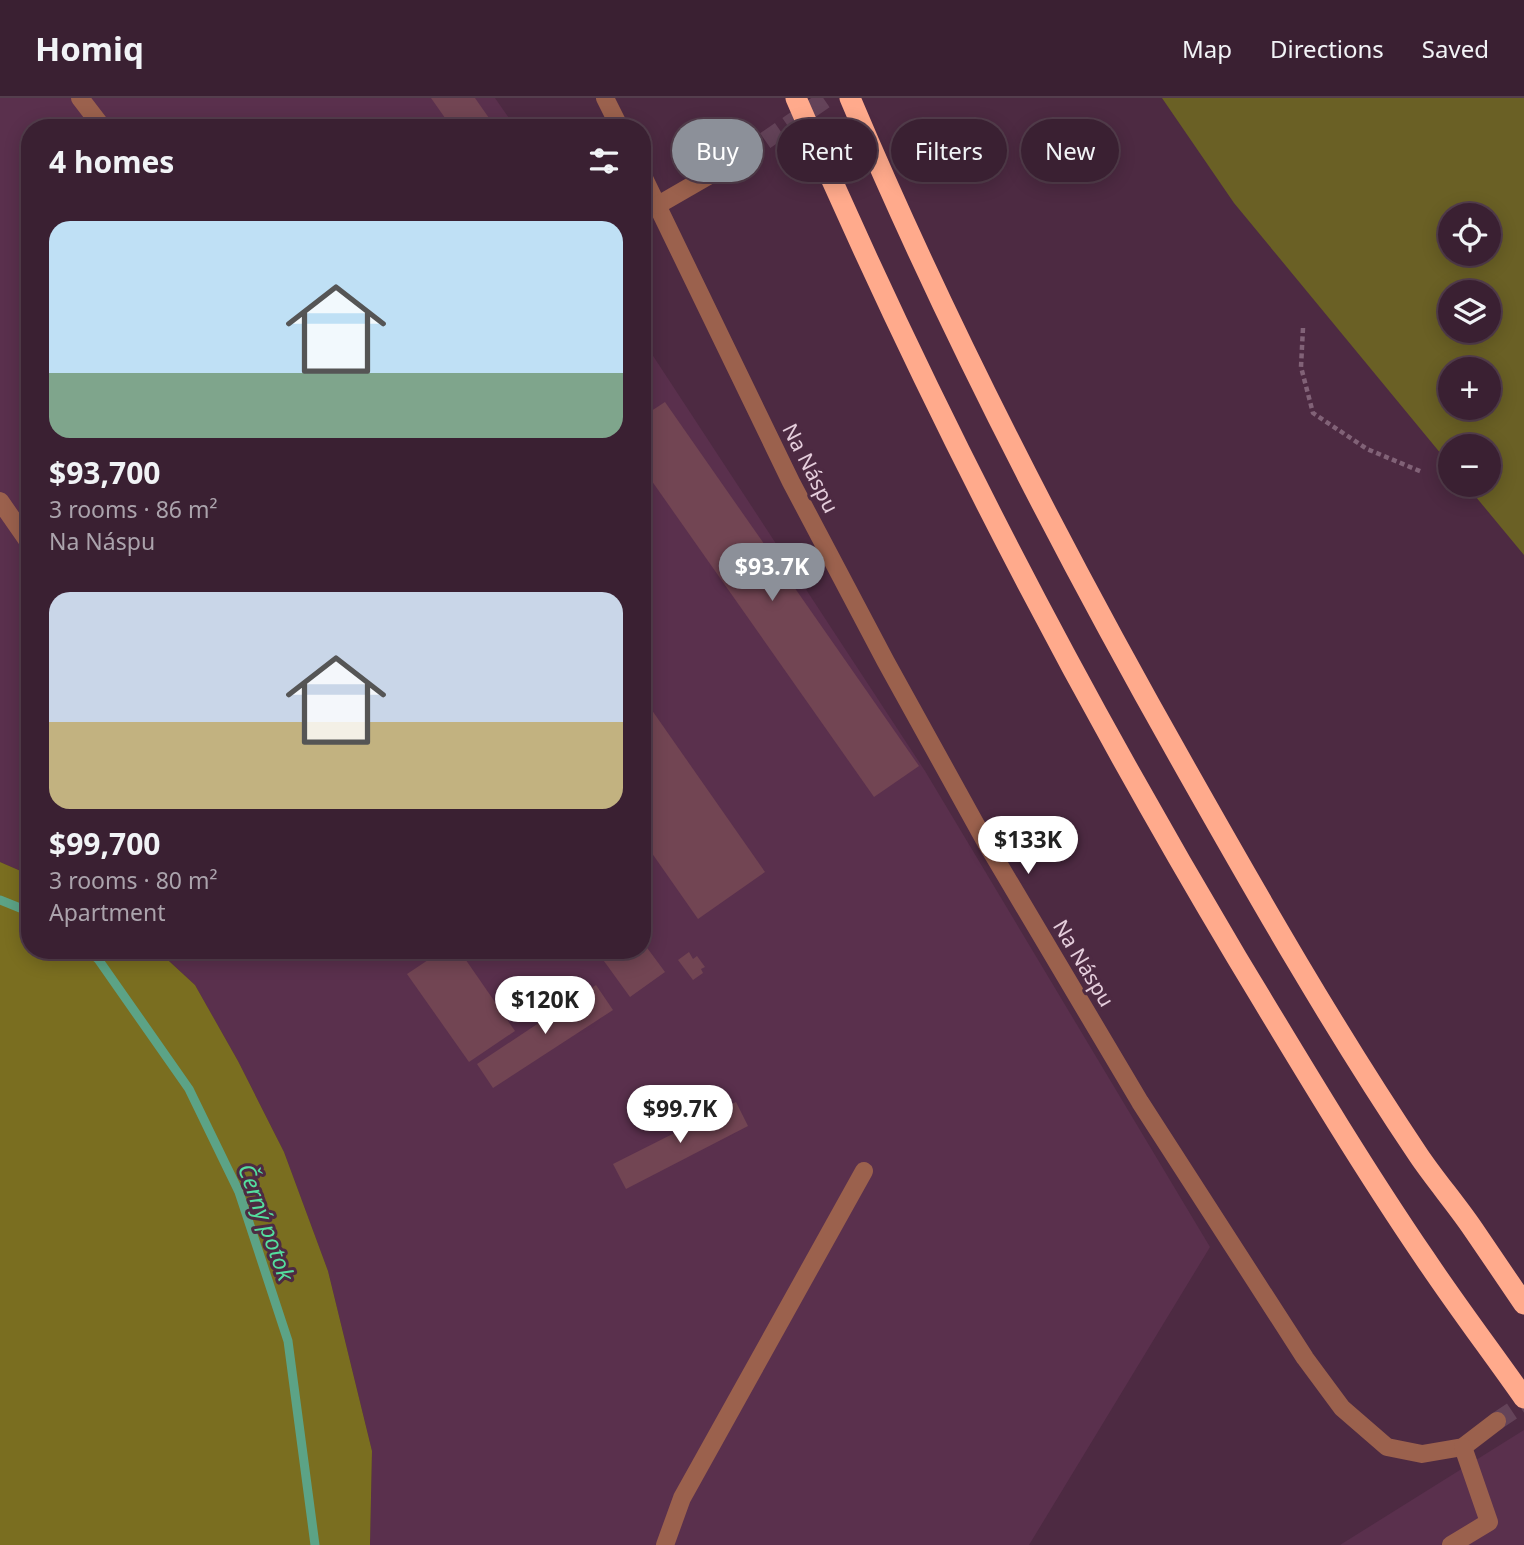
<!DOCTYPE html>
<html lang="en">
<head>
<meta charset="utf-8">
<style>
	:root { --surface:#3a2032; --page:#452d3e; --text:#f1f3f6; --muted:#aba3ac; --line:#543e4d; --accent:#8c9099 }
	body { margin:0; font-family:"Noto Sans",sans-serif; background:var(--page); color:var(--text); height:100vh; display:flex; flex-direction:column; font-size:26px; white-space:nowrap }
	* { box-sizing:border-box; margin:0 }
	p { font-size:23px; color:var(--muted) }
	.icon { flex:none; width:38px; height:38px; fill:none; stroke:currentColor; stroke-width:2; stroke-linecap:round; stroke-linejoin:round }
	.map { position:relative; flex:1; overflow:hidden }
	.details { position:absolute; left:21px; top:21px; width:630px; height:840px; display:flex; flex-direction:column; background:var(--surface); border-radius:28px; box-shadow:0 4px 18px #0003,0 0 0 2px var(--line) }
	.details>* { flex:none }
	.hud { position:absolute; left:672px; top:21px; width:665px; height:63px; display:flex; gap:14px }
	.fabs { position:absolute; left:1438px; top:105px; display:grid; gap:14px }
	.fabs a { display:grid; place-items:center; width:63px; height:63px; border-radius:50%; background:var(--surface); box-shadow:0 4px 18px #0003,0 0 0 2px var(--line); font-size:35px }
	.price { position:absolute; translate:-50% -60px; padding:0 16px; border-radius:24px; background:#fff; color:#222; font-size:23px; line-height:46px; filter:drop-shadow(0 2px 4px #0008) }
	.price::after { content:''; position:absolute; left:50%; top:42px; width:21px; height:16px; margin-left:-10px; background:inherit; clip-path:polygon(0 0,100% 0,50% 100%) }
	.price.current { background:var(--accent); color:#fff }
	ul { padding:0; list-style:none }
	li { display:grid; align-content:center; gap:14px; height:371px; padding:0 28px }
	li span { display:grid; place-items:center; height:217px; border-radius:21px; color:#555 }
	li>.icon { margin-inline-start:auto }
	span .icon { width:126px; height:126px; fill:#fffc; stroke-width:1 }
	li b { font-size:30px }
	h2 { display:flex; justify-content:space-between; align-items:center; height:84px; padding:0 28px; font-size:30px }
	.pill { padding:0 24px; border-radius:32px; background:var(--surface); box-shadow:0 4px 18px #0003,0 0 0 2px var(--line); font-size:24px; line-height:63px }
	.pill.current { background:var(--accent); color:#fff }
	header { display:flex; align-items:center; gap:42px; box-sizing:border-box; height:98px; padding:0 35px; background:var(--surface); border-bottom:2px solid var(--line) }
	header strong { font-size:33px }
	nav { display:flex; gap:38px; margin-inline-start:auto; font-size:24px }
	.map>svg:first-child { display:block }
	.built { fill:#5a304d }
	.green { fill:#6a6025; fill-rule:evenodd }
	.forest { fill:#7a6e20 }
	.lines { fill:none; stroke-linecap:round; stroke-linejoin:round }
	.stream { stroke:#5ca386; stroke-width:9 }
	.building { fill:#724553 }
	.minor-tunnel { stroke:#644359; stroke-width:18; stroke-dasharray:18 9; stroke-linecap:butt }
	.path { stroke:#816277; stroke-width:4.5; stroke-dasharray:5 3.5; stroke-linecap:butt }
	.minor { stroke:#9b614d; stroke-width:18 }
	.highway { stroke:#ffaa8c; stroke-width:21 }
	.labels { text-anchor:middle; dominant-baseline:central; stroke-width:6; stroke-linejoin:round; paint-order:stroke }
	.street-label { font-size:21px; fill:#e5cedc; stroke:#4d2a42 }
	.water-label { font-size:23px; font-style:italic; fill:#54de9e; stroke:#4d2a42 }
</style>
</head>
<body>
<header>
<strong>Homiq</strong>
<nav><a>Map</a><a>Directions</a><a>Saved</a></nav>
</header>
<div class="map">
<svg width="1524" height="1447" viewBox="0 0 1524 1447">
	<rect width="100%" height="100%" fill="#4d2a42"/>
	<!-- built -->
	<g class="built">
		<path d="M 0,0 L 495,0 L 516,30 L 30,30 L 30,777 L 0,764 Z"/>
		<path d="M 642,241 L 925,673 L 1210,1149 L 1029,1447 L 370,1447 L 372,1353 L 328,1173 L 284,1054 L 238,963 L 195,887 L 157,852 L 642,852 Z"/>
		<path d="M 1524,1332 L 1524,1447 L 1340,1447 Z"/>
	</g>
	<!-- green -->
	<path class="green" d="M 1162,0 L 1524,0 L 1524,457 L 1466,387 L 1489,387 L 1489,348 L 1451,348 L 1451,368 L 1234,105 ZM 1451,117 L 1489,117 L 1489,156 L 1451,156 ZM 1451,194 L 1489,194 L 1489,233 L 1451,233 ZM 1451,271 L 1489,271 L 1489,310 L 1451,310 Z"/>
	<!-- forest -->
	<path class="forest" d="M 0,764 L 30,777 L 30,852 L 157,852 L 195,887 L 238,963 L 284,1054 L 328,1173 L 372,1353 L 370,1447 L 0,1447 Z"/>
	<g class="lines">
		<!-- stream -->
		<g class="stream">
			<path d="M 0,802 L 30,814"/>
			<path d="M 87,852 L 98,861 L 189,991 L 239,1094 L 288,1243 L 315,1447"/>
		</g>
	</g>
	<!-- building -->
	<g class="building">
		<path d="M 431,0 L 475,0 L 496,30 L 447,30 L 450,27 Z"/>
		<path d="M 665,304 L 919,668 L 874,699 L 642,369 L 642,319 Z"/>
		<path d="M 642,598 L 765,774 L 698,821 L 642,741 Z"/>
		<path d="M 642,843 L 665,874 L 630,899 L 596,852 L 642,852 Z"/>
		<path d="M 443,852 L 459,852 L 515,933 L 469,964 L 407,876 Z"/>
		<path d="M 689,854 L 693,861 L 697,858 L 705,869 L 701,871 L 703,875 L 693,882 L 678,862 Z"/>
		<path d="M 596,887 L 613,912 L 493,990 L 477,966 Z"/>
		<path d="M 736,1004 L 748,1028 L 626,1091 L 613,1066 Z"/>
	</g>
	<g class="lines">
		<!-- minor-tunnel -->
		<g class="minor-tunnel">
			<path d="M 743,58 L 827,0"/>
			<path d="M 1497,1323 L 1524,1305"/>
		</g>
		<!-- path -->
		<path class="path" d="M 1303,230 L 1301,269 L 1313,315 L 1367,351 L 1422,374"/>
		<!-- minor -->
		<g class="minor">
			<path d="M 80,0 L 103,30"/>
			<path d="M 605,0 L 620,30"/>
			<path d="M 642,76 L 791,384 L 886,564 L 985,743 L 1140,1004 L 1305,1260 L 1342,1310 L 1387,1349 L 1422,1356 L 1463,1349 L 1497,1323"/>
			<path d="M 658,107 L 743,58"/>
			<path d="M 0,403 L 30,446"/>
			<path d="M 665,1447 L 682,1400 L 864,1073"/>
			<path d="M 1451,1447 L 1489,1424 L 1463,1349"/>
		</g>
		<!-- highway -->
		<g class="highway">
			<path d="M 796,0 C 923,296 1072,583 1237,860 C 1298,961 1358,1062 1424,1159 C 1456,1207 1491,1253 1524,1300"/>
			<path d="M 850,0 C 947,230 1063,454 1186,671 C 1260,802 1335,933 1419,1058 C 1436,1083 1456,1106 1473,1131 C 1490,1156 1507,1181 1524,1206"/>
		</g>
	</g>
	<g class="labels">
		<!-- street labels -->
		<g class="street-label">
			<text transform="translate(811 370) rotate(63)">Na Náspu</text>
			<text transform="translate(1084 865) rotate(59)">Na Náspu</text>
		</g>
		<!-- water labels -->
		<g class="water-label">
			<text transform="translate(267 1124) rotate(70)">Černý potok</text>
		</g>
	</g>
</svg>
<div class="fabs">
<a><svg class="icon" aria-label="locate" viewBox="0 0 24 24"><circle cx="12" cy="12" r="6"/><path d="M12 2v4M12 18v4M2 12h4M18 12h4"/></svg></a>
<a><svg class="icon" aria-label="layers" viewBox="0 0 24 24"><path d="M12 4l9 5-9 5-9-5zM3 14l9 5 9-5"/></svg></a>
<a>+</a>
<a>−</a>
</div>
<b class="price current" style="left:772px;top:505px">$93.7K</b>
<b class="price" style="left:1028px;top:778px">$133K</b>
<b class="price" style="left:545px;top:938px">$120K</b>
<b class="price" style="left:680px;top:1047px">$99.7K</b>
<div class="hud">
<a class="pill current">Buy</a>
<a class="pill">Rent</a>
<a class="pill">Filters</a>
<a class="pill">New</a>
</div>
<section class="details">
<h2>4 homes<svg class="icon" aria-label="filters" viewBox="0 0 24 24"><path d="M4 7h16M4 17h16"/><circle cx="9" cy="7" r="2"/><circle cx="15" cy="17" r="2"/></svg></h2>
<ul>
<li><span style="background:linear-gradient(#bfe0f5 70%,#7fa58c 0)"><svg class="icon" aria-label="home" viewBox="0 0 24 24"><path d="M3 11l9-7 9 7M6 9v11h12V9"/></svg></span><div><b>$93,700</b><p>3 rooms · 86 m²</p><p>Na Náspu</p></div></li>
<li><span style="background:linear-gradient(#c9d6e8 60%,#c2b280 0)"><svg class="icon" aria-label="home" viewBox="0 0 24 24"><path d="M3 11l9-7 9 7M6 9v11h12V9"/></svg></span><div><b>$99,700</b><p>3 rooms · 80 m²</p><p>Apartment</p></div></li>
</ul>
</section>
</div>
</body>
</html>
